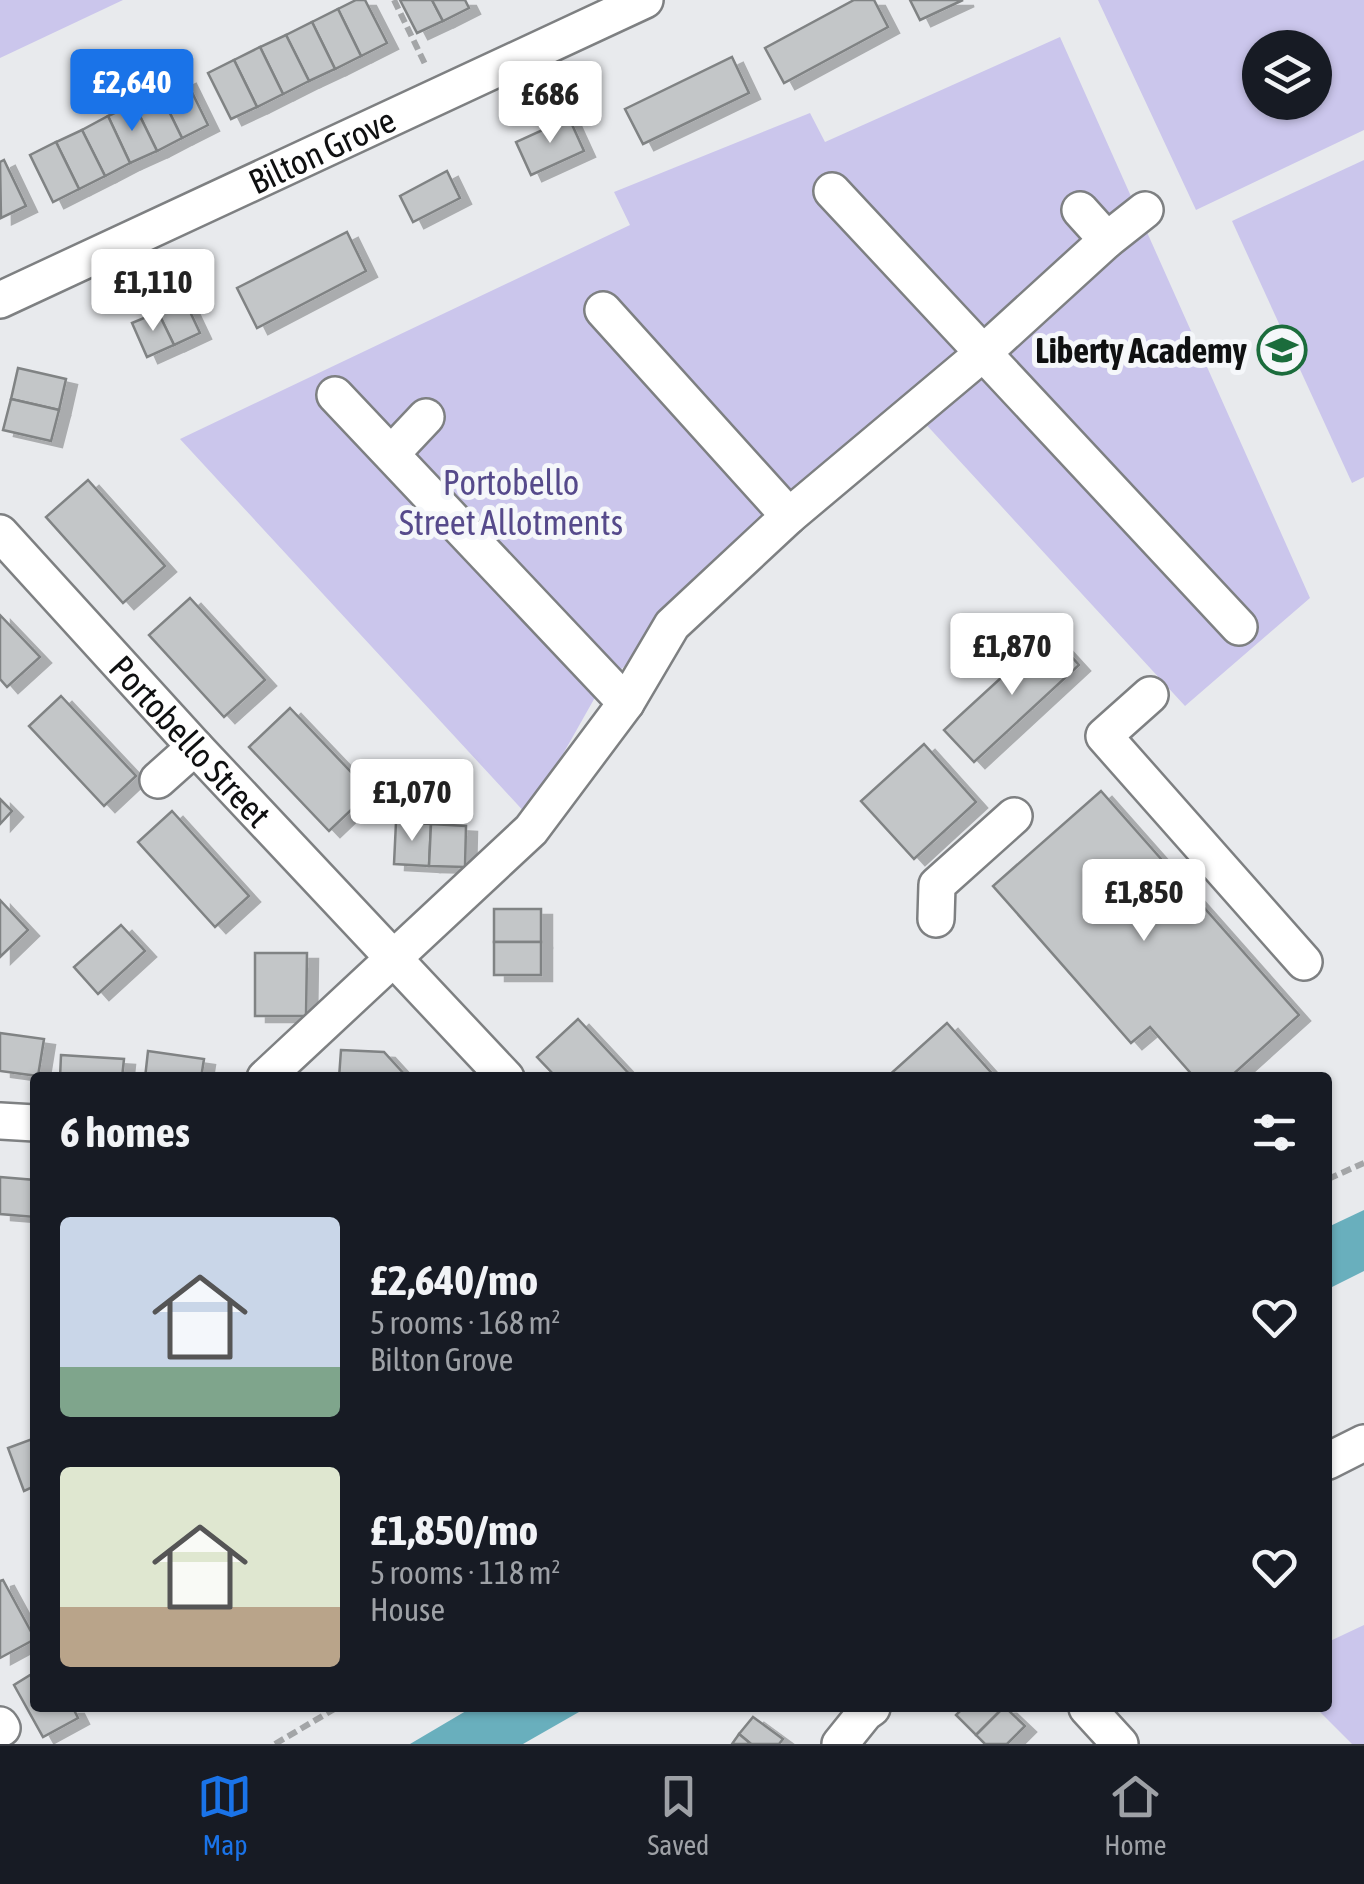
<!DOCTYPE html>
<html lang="en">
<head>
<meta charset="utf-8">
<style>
	:root { --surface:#171b24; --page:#242831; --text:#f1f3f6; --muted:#9ea1a6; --line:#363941; --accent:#1a73e8 }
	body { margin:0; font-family:"Asap Condensed",sans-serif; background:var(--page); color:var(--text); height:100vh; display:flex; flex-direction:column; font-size:38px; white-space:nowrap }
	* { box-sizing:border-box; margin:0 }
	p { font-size:32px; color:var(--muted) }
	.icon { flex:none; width:55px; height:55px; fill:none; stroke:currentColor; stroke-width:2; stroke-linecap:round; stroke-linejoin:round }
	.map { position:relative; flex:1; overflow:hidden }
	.panel { position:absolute; left:30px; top:1072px; width:1302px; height:640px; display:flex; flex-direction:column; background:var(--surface); border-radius:10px; box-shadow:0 2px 8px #0004 }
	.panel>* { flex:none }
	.fabs { position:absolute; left:1242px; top:30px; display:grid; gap:20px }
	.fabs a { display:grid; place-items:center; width:90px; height:90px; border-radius:50%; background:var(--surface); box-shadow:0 2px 8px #0004; font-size:50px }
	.price { position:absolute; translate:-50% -85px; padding:0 22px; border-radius:10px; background:#fff; color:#222; font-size:32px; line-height:65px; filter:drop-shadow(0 2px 5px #0008) }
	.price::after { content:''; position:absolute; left:50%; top:60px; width:30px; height:22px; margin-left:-15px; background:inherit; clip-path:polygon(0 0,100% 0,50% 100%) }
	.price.current { background:var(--accent); color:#fff }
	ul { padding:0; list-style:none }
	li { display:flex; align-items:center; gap:30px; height:250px; padding:0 30px }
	li span { display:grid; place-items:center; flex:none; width:280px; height:200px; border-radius:10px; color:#555 }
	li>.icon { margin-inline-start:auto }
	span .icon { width:120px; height:120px; fill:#fffc; stroke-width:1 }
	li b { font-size:42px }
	h2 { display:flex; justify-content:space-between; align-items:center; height:120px; padding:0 30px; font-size:42px }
	.dock { display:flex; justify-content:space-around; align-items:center; height:140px; border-top:2px solid var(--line); background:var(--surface); font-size:28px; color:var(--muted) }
	.dock a { display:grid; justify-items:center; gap:5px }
	.dock .current { color:var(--accent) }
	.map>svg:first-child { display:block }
	.green { fill:#cbc6ec; fill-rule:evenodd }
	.water { fill:#69afbd }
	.building { fill:#c3c6c8; stroke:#808384; stroke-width:2.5; filter:url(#shadow) }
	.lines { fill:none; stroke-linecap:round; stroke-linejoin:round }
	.minor-casing { stroke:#7e8082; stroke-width:40 }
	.path { stroke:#a3a5a7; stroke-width:6; stroke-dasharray:10 5; stroke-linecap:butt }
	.minor { stroke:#fff; stroke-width:35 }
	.labels { text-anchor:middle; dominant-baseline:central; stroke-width:10; stroke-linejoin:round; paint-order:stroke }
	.street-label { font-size:35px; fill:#0f1011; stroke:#f5f7fa }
	.poi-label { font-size:35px; font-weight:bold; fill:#0f1011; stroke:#f5f7fa; text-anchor:end }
	.park-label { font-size:35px; fill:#564a8b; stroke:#f5f7fa }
</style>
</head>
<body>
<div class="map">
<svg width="1364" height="1744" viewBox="0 0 1364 1744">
	<defs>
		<filter id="shadow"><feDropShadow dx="11" dy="6" stdDeviation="0" flood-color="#0004"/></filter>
	</defs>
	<rect width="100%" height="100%" fill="#e8eaed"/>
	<!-- green -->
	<g class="green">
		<path d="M 0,0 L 123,0 L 0,58 Z"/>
		<path d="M 1098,0 L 1364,0 L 1364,130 L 1196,210 ZM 1260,48 L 1315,48 L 1315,102 L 1260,102 Z"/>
		<path d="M 1060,37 L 1310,598 L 1185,706 L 922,420 L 602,685 L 528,816 L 180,439 L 630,225 L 614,192 L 810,113 L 825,142 Z"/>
		<path d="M 1364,160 L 1364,477 L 1352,483 L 1232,221 Z"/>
		<path d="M 1364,1625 L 1364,1744 L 1352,1744 L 1316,1708 L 1328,1708 L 1328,1642 Z"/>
	</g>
	<!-- water -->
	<g class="water">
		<path d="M 1364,1210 L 1364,1271 L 1328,1289 L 1328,1227 Z"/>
		<path d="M 471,1708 L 586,1708 L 523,1744 L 410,1744 Z"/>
	</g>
	<!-- building -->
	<g class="building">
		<path d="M 356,0 L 365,0 L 387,43 L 361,56 L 338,9 Z"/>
		<path d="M 400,0 L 432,0 L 443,21 L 417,33 Z"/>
		<path d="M 432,0 L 465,0 L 469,8 L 443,21 Z"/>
		<path d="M 854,0 L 874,0 L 888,27 L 784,83 L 765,48 Z"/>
		<path d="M 910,0 L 963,0 L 920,20 Z"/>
		<path d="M 338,9 L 361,56 L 335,69 L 312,22 Z"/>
		<path d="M 312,22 L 335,69 L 309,81 L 286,35 Z"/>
		<path d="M 286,35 L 309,81 L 283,94 L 260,47 Z"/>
		<path d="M 260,47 L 283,94 L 257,107 L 234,60 Z"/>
		<path d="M 732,57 L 749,93 L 643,144 L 625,109 Z"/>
		<path d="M 234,60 L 257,107 L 231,119 L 208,73 Z"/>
		<path d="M 185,78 L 208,125 L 182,138 L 159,91 Z"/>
		<path d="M 159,91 L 182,138 L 157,151 L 134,104 Z"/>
		<path d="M 134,104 L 157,151 L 130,163 L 108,116 Z"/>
		<path d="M 108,116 L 130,163 L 105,176 L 82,130 Z"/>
		<path d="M 569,118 L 584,151 L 531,175 L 516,142 Z"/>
		<path d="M 82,130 L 105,176 L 79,189 L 56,142 Z"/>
		<path d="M 56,142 L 79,189 L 53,202 L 30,155 Z"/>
		<path d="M 4,160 L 26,206 L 1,218 L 0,162 Z"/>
		<path d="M 447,171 L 460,198 L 413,222 L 400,196 Z"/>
		<path d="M 347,232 L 366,271 L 257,328 L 237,288 Z"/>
		<path d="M 184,299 L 200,333 L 174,345 L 158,312 Z"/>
		<path d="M 158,312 L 174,345 L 147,357 L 132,323 Z"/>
		<path d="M 18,368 L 66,379 L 59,410 L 11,399 Z"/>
		<path d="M 11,399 L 59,410 L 51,441 L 3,430 Z"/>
		<path d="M 88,480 L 165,566 L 123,603 L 46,517 Z"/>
		<path d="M 190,598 L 265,680 L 224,717 L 149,635 Z"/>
		<path d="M 0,615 L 40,657 L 7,687 L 0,679 Z"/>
		<path d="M 1050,633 L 1079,665 L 974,762 L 944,730 Z"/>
		<path d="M 61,696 L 136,776 L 104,806 L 29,726 Z"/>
		<path d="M 290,708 L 370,792 L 329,831 L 249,747 Z"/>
		<path d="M 924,744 L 976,802 L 914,859 L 861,801 Z"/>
		<path d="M 1101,791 L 1299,1015 L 1229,1078 L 1195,1078 L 1150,1027 L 1131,1043 L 993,886 Z"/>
		<path d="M 0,799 L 12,811 L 0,824 Z"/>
		<path d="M 172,811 L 249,896 L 215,927 L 138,842 Z"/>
		<path d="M 396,822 L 431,824 L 429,866 L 394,864 Z"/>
		<path d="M 431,824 L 466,826 L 465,867 L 429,866 Z"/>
		<path d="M 0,900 L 28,930 L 0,957 Z"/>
		<rect x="494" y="909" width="47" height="33"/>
		<path d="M 121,925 L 145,951 L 98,994 L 74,967 Z"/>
		<rect x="494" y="942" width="47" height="33"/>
		<path d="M 255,953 L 307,953 L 306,1016 L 255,1016 Z"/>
		<path d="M 578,1019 L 633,1078 L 557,1078 L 537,1057 Z"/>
		<path d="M 947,1023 L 996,1078 L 886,1078 Z"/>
		<path d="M 0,1033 L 44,1039 L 38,1076 L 0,1071 Z"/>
		<path d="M 341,1050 L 384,1052 L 405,1075 L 405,1078 L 339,1078 Z"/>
		<path d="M 148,1051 L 204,1059 L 201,1078 L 145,1078 Z"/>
		<path d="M 61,1055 L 124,1059 L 122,1078 L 60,1078 Z"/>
		<path d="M 0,1177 L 35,1180 L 35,1217 L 0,1214 Z"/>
		<path d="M 35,1438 L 35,1486 L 24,1491 L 8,1448 Z"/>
		<path d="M 3,1580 L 35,1639 L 0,1658 L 0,1581 Z"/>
		<path d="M 35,1672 L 35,1708 L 73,1708 L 78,1718 L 43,1737 L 14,1685 Z"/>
		<path d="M 963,1708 L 1003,1708 L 976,1735 L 956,1715 Z"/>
		<path d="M 1003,1708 L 1006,1708 L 1025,1726 L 1007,1744 L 985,1744 L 976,1735 Z"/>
		<path d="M 753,1717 L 783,1739 L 779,1744 L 751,1744 L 739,1734 Z"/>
		<path d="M 739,1734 L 751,1744 L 732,1744 Z"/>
	</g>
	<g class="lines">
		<!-- minor casing -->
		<g class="minor-casing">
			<g id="minor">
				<path d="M 832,191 L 1239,627"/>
				<path d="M 1080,210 L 1107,240"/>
				<path id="s1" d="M 0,300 L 645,0"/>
				<path d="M 603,310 L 789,516"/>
				<path d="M 335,395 L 626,703"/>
				<path d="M 392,453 L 426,417"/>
				<path id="s2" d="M 0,533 L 195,747 L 506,1078"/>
				<path d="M 1150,695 L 1104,736 L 1304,962"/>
				<path d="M 158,780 L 195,747"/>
				<path d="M 936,919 L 937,885 L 1014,816"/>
				<path d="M 265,1078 L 531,830 L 626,703 L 672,625 L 789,516 L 982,354 L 1107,240 L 1145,210"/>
				<path d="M 0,1121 L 35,1123"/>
				<path d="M 1328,1461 L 1364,1443"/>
				<path d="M 1087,1708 L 1120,1744"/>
				<path d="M 0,1725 L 2,1728"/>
				<path d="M 840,1744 L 865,1713 L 872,1708"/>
			</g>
		</g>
		<!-- path -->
		<g class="path">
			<path d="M 394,0 L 426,66"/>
			<path d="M 1328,1179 L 1364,1163"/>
			<path d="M 275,1744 L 336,1708"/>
		</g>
		<!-- minor -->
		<use href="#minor" class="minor"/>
	</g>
	<!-- icons -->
	<defs>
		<g id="school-ring" transform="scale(2.5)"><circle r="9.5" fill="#f5f7fa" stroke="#1b6c3c" stroke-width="1.5"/><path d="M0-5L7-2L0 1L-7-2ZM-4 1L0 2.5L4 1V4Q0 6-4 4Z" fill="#1b6c3c"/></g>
	</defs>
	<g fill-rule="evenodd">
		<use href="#school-ring" x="1282" y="350"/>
	</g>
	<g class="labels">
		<!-- street labels -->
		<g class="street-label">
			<text stroke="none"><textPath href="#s1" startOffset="355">Bilton Grove</textPath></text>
			<text stroke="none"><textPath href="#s2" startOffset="282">Portobello Street</textPath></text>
		</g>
		<!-- poi labels -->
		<g class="poi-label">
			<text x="1247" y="350">Liberty Academy</text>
		</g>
		<!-- park labels -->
		<g class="park-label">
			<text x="511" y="482">Portobello<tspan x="511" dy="40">Street Allotments</tspan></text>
		</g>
	</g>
</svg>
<div class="fabs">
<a><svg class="icon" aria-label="layers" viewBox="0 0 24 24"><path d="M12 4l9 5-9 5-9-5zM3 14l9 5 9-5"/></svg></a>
</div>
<b class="price current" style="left:132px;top:134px">£2,640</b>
<b class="price" style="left:550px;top:146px">£686</b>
<b class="price" style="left:153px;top:334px">£1,110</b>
<b class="price" style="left:1012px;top:698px">£1,870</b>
<b class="price" style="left:412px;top:844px">£1,070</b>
<b class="price" style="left:1144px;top:944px">£1,850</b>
<section class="panel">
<h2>6 homes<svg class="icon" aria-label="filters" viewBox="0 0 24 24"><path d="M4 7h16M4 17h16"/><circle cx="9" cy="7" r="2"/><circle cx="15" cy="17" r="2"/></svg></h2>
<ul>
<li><span style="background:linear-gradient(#c9d6e8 75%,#7fa58c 0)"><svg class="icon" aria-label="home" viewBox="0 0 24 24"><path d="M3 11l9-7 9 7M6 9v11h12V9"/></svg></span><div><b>£2,640/mo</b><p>5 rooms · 168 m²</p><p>Bilton Grove</p></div><svg class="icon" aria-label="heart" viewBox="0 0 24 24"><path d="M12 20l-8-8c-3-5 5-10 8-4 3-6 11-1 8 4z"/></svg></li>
<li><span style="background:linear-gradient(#dfe7d0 70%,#b9a48a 0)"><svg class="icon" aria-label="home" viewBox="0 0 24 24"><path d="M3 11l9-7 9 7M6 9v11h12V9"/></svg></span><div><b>£1,850/mo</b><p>5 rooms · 118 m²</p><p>House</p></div><svg class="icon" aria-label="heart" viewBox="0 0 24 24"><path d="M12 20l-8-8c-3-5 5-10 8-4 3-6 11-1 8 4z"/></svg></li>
</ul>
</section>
</div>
<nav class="dock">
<a class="current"><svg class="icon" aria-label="map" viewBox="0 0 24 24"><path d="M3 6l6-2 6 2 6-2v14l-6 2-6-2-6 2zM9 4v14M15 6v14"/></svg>Map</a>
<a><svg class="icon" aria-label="saved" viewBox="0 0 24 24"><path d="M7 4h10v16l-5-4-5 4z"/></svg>Saved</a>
<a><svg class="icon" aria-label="home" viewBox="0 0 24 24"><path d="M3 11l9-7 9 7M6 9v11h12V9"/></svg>Home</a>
</nav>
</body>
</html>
